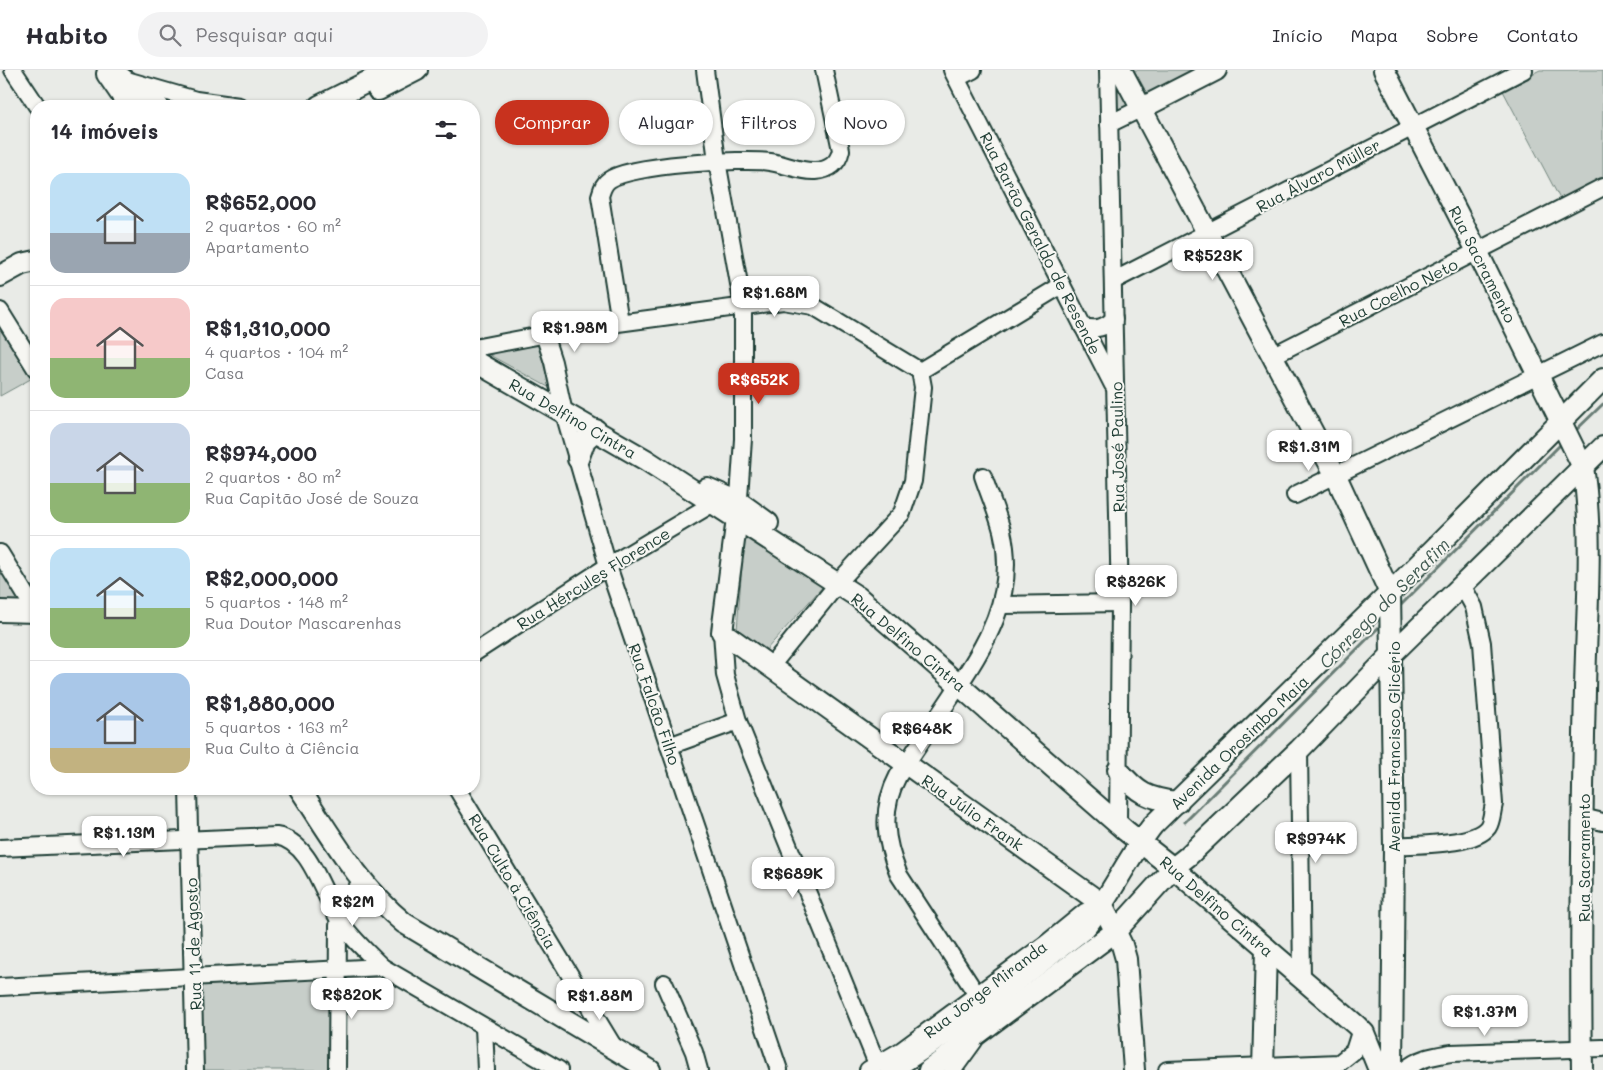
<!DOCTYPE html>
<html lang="pt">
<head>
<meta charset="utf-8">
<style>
	:root { --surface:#fff; --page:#f2f2f3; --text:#2b2b33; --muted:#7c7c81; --line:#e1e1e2; --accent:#c8321e }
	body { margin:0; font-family:Mali,sans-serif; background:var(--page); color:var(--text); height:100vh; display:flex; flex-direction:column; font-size:19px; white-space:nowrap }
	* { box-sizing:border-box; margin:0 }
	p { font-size:16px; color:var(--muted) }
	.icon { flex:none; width:28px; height:28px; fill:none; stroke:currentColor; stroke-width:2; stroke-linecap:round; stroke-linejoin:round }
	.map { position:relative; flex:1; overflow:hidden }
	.panel { position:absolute; left:30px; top:30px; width:450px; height:695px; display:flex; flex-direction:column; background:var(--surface); border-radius:20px; box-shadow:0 1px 4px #0004 }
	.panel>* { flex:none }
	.top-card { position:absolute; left:495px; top:30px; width:475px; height:45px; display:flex; gap:10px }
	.price { position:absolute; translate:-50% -42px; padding:0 11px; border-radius:10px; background:#fff; color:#222; font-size:16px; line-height:32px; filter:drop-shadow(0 1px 2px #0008) }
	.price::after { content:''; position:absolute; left:50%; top:30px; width:15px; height:11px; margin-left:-8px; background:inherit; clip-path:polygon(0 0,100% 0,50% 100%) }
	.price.active { background:var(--accent); color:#fff }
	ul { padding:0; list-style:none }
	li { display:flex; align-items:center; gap:15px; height:125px; padding:0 20px }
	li+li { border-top:1px solid var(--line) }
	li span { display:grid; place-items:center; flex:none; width:140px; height:100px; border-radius:15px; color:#555 }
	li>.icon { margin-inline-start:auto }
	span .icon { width:60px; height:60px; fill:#fffc; stroke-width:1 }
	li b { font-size:21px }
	h2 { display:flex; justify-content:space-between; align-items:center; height:60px; padding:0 20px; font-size:21px }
	.chip { padding:0 18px; border-radius:22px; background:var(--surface); box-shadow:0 1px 4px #0004; font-size:18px; line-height:45px }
	.chip.active { background:var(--accent); color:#fff }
	header { display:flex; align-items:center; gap:30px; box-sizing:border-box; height:70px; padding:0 25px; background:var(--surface); border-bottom:1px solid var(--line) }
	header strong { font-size:24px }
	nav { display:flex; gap:28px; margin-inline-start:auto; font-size:18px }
	.search { width:350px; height:45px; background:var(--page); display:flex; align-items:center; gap:12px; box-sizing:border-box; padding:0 18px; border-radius:28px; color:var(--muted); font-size:19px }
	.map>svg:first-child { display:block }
	.green { fill:#c7cec9; stroke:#73867e }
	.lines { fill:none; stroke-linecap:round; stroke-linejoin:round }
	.stream { stroke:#687c75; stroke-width:3 }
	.minor-casing { stroke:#1f3d34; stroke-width:20 }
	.major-casing { stroke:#1f3d34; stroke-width:24 }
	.minor { stroke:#f6f6f2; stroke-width:16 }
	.major { stroke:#f6f6f2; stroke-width:20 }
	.labels { text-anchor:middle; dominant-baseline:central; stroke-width:4; stroke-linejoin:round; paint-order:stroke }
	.street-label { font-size:16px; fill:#1f3d34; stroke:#f6f6f2 }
	.water-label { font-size:18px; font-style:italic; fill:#445c54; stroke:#f6f6f2 }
</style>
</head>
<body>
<header>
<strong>Habito</strong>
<div class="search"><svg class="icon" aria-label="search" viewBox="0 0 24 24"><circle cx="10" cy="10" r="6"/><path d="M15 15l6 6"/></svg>Pesquisar aqui</div>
<nav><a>Início</a><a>Mapa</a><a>Sobre</a><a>Contato</a></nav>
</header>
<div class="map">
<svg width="1603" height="1000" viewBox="0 0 1603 1000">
	<rect width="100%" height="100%" fill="#e9ebe7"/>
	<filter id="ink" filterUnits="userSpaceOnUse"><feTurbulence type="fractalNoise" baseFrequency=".02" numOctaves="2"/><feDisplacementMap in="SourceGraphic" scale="10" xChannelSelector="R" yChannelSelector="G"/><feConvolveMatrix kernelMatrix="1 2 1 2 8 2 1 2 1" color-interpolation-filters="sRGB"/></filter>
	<g filter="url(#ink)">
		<!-- green -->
		<g class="green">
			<path d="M 1134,0 L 1196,0 L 1148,25 Z"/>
			<path d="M 1540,0 L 1603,0 L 1603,108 L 1560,129 L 1502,19 Z"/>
			<path d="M 1114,3 L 1131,34 L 1116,41 Z"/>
			<path d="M 0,250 L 36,306 L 0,326 Z"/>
			<path d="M 538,274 L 550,318 L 484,282 Z"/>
			<path d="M 745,456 L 826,513 L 765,581 L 737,560 Z"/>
			<path d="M 0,493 L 28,538 L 0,537 Z"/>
			<path d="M 333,905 L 336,1000 L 195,1000 L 194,907 Z"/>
		</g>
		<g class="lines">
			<!-- stream -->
			<g class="stream">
				<path d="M 1574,362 L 1603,334"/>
				<path d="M 1397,539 L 1562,373"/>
				<path d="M 1185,752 L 1382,554"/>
			</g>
			<!-- minor casing -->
			<g class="minor-casing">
				<g id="minor">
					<path d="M 13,0 L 37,36"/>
					<path d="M 705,0 L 717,91 L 743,236 L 743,369 L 738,442"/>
					<path d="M 952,0 L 1113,315"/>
					<path d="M 1108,0 L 1120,533 L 1118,754"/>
					<path d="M 957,8 L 973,0"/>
					<path d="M 130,11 L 196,30 L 239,36"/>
					<path d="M 1109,54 L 1142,38"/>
					<path d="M 1113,211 L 1524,0"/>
					<path d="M 0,241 L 36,299"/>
					<path d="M 620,252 L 600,126 C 602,120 603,114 609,110 C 628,95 743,88 770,92 C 784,94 801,102 815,101 C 829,100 838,94 841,80 L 824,0"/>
					<path d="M 1083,257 C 1097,260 1104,258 1114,249"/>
					<path d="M 544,264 L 553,292 L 564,343 L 608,496 L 779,1000"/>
					<path d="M 474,278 L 573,259 L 783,231 L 813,236 L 920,301"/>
					<path d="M 1272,286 L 1603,117"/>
					<path d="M 920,301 L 1062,215"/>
					<path d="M 1295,425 L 1603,273"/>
					<path d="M 0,483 L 36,542"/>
					<path d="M 1002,535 L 1120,533"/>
					<path d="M 722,562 L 725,605 L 738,651 L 877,994"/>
					<path d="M 474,583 L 608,496 L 712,434"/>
					<path d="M 771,596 L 844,506 L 902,443 L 913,411 L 923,317 L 920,301"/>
					<path d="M 669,676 L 738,651"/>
					<path d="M 1299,680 L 1302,908"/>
					<path d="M 188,719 L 195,1000"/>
					<path d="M 457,719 L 615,979"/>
					<path d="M 1582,747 L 1603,752"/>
					<path d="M 1394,776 C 1416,774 1474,776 1488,757 C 1492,751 1492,741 1494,734 L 1482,573 L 1474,537 L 1462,515"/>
					<path d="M 0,778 L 276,766 C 310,771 322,822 338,848 C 349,866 367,882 382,897"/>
					<path d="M 664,913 L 694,982 L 699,1000"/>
					<path d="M 0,917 L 382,897 L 559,1000"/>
					<path d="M 977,925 L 899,805 C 885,771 880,740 898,706 C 915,681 932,655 949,630 C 984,577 1018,528 1002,461 C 997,442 989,424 983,406"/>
					<path d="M 484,957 L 486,1000"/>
					<path d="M 337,1000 L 338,856 L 339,849 L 361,811"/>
					<path d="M 868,1000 L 902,980 L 1047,873 L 1085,842 L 1100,836"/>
					<path d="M 953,1000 L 974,971"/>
					<path d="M 1167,1000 L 1339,993 L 1354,981 L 1361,959"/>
					<path d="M 1405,1000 C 1418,988 1434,986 1451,983 L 1603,978"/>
				</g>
			</g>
			<!-- major casing -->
			<g class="major-casing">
				<g id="major">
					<path d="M 111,0 L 158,36"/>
					<path d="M 1121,0 L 1336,406 L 1390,523 L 1394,776 L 1392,1000"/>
					<path d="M 1384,0 L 1477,181 L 1583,397 C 1594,467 1586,549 1585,621 C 1582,747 1580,874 1582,1000"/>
					<path d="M 107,4 L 129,36"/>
					<path d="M 378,20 L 417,0"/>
					<path d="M 319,36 L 391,0"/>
					<path d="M 1142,38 L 1216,0"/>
					<path d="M 0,206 L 22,194 L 36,191"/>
					<path d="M 474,291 L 646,390 L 858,527 L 1126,761 L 1173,798 L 1356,955 L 1364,963 L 1379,1000"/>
					<path d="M 578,389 L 585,370 L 596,360"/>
					<path d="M 707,418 L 739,432 L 768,453"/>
					<path d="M 737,448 L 722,562 L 1102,834 L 1122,875 L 1126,889 L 1134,1000"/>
					<path d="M 0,541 L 36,542"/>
					<path d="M 1118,700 C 1137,723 1148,729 1178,732"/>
					<path d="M 300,719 C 332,767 359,816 404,853 L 650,1000"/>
					<path d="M 891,1000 L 959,955 L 1084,859 C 1111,827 1127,788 1153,755 L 1390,523 L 1603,309"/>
					<path d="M 929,1000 L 1116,861 L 1173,798 L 1187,787 L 1299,680 L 1393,583 L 1603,377"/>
					<path d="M 1263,1000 L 1266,878"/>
				</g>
			</g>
			<!-- minor -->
			<use href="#minor" class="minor"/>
			<!-- major -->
			<use href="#major" class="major"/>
		</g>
	</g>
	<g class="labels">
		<!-- street labels -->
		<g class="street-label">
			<text transform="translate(1318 105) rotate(-28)">Rua Álvaro Müller</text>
			<text transform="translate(1041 173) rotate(63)">Rua Barão Geraldo de Resende</text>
			<text transform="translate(1483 194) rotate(63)">Rua Sacramento</text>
			<text transform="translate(1398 222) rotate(-27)">Rua Coelho Neto</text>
			<text transform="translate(573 348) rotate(30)">Rua Delfino Cintra</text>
			<text transform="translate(1117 377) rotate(-91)">Rua José Paulino</text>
			<text transform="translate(593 508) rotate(-32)">Rua Hércules Florence</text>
			<text transform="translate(909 572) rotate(40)">Rua Delfino Cintra</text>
			<text transform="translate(655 634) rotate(71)">Rua Falcão Filho</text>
			<text transform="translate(1239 672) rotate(-44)">Avenida Orosimbo Maia</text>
			<text transform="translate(1393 677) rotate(-90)">Avenida Francisco Glicério</text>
			<text transform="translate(973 742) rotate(35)">Rua Júlio Frank</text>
			<text transform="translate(1583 788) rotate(-90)">Rua Sacramento</text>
			<text transform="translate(513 811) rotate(59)">Rua Culto à Ciência</text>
			<text transform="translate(1217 836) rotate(41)">Rua Delfino Cintra</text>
			<text transform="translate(193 874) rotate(-92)">Rua 11 de Agosto</text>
			<text transform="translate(985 919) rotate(-37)">Rua Jorge Miranda</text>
		</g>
		<!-- water labels -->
		<g class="water-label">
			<text transform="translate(1384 533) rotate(-45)">Córrego do Serafim</text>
		</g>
	</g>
</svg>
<b class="price" style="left:1213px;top:211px">R$523K</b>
<b class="price" style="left:775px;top:248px">R$1.68M</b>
<b class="price" style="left:575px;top:283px">R$1.98M</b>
<b class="price active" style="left:759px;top:335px">R$652K</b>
<b class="price" style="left:1309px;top:402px">R$1.31M</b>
<b class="price" style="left:1136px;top:537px">R$826K</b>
<b class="price" style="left:922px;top:684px">R$648K</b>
<b class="price" style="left:124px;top:788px">R$1.13M</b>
<b class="price" style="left:1316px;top:794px">R$974K</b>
<b class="price" style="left:793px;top:829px">R$689K</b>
<b class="price" style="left:353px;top:857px">R$2M</b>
<b class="price" style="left:352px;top:950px">R$820K</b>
<b class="price" style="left:600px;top:951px">R$1.88M</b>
<b class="price" style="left:1485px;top:967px">R$1.37M</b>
<div class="top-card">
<a class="chip active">Comprar</a>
<a class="chip">Alugar</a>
<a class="chip">Filtros</a>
<a class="chip">Novo</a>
</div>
<section class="panel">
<h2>14 imóveis<svg class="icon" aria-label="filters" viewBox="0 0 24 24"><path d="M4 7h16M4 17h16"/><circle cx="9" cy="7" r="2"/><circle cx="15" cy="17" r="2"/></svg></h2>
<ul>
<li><span style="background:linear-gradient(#bfe0f5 60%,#9aa5b1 0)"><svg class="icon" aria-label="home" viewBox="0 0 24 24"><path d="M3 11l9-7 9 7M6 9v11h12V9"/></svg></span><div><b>R$652,000</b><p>2 quartos · 60 m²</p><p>Apartamento</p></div></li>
<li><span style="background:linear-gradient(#f6c9c9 60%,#8fb573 0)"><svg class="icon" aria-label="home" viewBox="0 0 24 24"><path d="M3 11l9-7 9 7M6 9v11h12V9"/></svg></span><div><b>R$1,310,000</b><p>4 quartos · 104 m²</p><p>Casa</p></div></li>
<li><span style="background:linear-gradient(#c9d6e8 60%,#8fb573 0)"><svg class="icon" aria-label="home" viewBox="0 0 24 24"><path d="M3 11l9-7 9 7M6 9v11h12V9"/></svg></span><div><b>R$974,000</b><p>2 quartos · 80 m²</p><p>Rua Capitão José de Souza</p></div></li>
<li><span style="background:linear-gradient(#bfe0f5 60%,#8fb573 0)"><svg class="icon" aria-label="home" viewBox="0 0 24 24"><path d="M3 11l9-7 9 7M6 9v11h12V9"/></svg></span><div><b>R$2,000,000</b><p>5 quartos · 148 m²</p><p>Rua Doutor Mascarenhas</p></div></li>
<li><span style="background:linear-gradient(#a9c7e8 75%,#c2b280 0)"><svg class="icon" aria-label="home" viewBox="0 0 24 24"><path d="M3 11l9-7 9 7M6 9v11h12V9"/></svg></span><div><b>R$1,880,000</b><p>5 quartos · 163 m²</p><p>Rua Culto à Ciência</p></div></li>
</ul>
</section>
</div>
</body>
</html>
